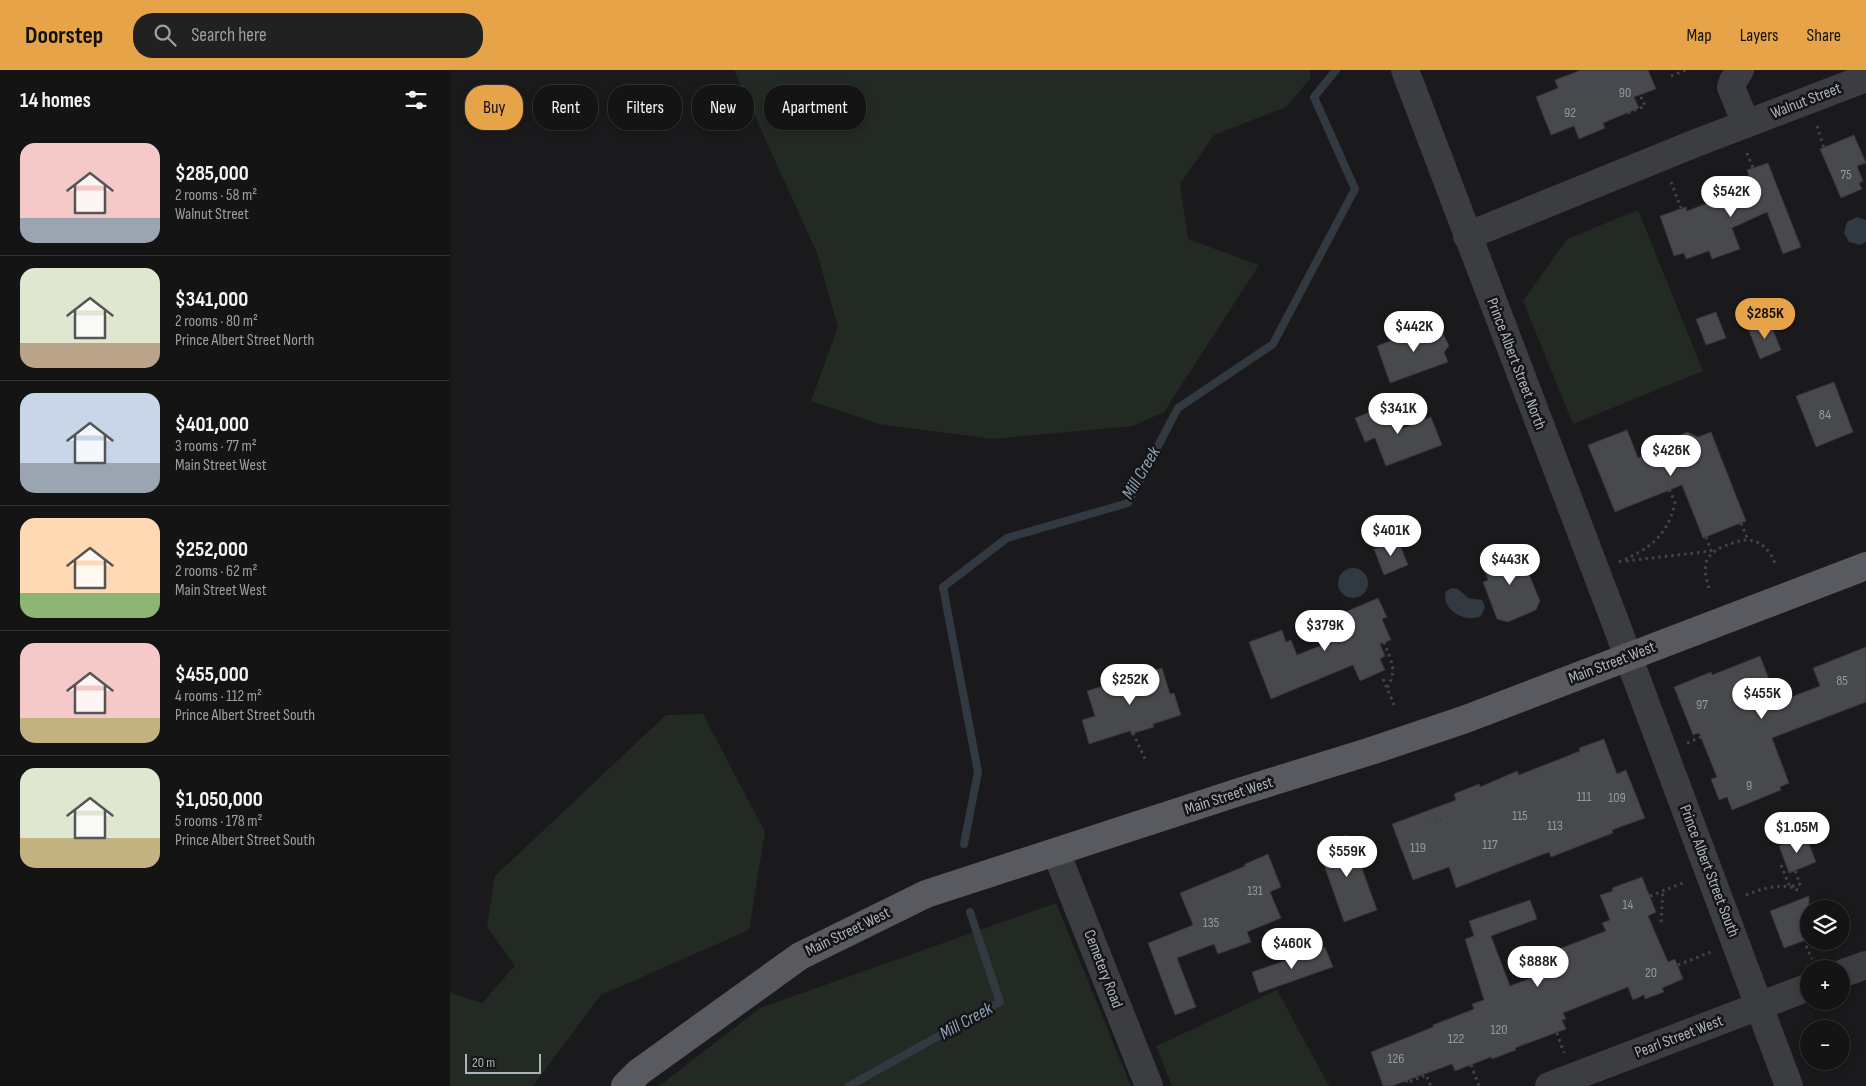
<!DOCTYPE html>
<html lang="en">
<head>
<meta charset="utf-8">
<style>
	:root { --surface:#141415; --page:#212122; --text:#f1f3f6; --muted:#9d9ea0; --line:#333334; --accent:#e7a348 }
	body { margin:0; font-family:"Sofia Sans Condensed",sans-serif; background:var(--page); color:var(--text); height:100vh; display:flex; flex-direction:column; font-size:19px; white-space:nowrap }
	* { box-sizing:border-box; margin:0 }
	p { font-size:16px; color:var(--muted) }
	.icon { flex:none; width:28px; height:28px; fill:none; stroke:currentColor; stroke-width:2; stroke-linecap:round; stroke-linejoin:round }
	.map { position:relative; flex:1; overflow:hidden }
	.drawer { display:flex; flex-direction:column; background:var(--surface); width:450px }
	.drawer>* { flex:none }
	.banner { position:absolute; left:15px; top:15px; width:475px; height:45px; display:flex; gap:10px }
	.fabs { position:absolute; left:1350px; top:830px; display:grid; gap:10px }
	.fabs a { display:grid; place-items:center; width:50px; height:50px; border-radius:50%; background:var(--surface); box-shadow:0 2px 8px #0003,0 0 0 1px var(--line); font-size:25px }
	.scale { position:absolute; left:15px; bottom:12px; width:76px; box-sizing:border-box; padding-left:5px; border:2px solid #aeb3bb; border-top:0; font-size:14px; line-height:18px; white-space:nowrap; color:#aeb3bb; -webkit-text-stroke:4px #151517; paint-order:stroke }
	.price { position:absolute; translate:-50% -42px; padding:0 11px; border-radius:18px; background:#fff; color:#222; font-size:16px; line-height:32px; filter:drop-shadow(0 1px 2px #0008) }
	.price::after { content:''; position:absolute; left:50%; top:30px; width:15px; height:11px; margin-left:-8px; background:inherit; clip-path:polygon(0 0,100% 0,50% 100%) }
	.price.on { background:var(--accent); color:#111 }
	ul { padding:0; list-style:none }
	li { display:flex; align-items:center; gap:15px; height:125px; padding:0 20px }
	li+li { border-top:1px solid var(--line) }
	li span { display:grid; place-items:center; flex:none; width:140px; height:100px; border-radius:15px; color:#555 }
	li>.icon { margin-inline-start:auto }
	span .icon { width:60px; height:60px; fill:#fffc; stroke-width:1 }
	li b { font-size:21px }
	h2 { display:flex; justify-content:space-between; align-items:center; height:60px; padding:0 20px; font-size:21px }
	.chip { padding:0 18px; border-radius:20px; background:var(--surface); box-shadow:0 2px 8px #0003,0 0 0 1px var(--line); font-size:18px; line-height:45px }
	.chip.on { background:var(--accent); color:#111 }
	header { display:flex; align-items:center; gap:30px; box-sizing:border-box; height:70px; padding:0 25px; background:var(--accent); color:#111 }
	header strong { font-size:24px }
	nav { display:flex; gap:28px; margin-inline-start:auto; font-size:18px }
	.search { width:350px; height:45px; background:var(--page); display:flex; align-items:center; gap:12px; box-sizing:border-box; padding:0 18px; border-radius:20px; color:var(--muted); font-size:19px }
	main { display:flex; flex:1; min-height:0 }
	.map>svg:first-child { display:block }
	.green { fill:#222a23 }
	.water { fill:#313a40 }
	.lines { fill:none; stroke-linecap:round; stroke-linejoin:round }
	.stream { stroke:#313a40; stroke-width:8 }
	.building { fill:#47494c; stroke:#343538 }
	.path { stroke:#424448; stroke-width:3; stroke-dasharray:2.5 4; stroke-linecap:butt }
	.minor { stroke:#3b3d41; stroke-width:28 }
	.major { stroke:#585a60; stroke-width:28 }
	.labels { text-anchor:middle; dominant-baseline:central; stroke-width:5; stroke-linejoin:round; paint-order:stroke }
	.number-label { font-size:14px; fill:#94989f }
	.street-label { font-size:16px; fill:#aeb3bb; stroke:#151517 }
	.water-label { font-size:18px; font-style:italic; fill:#88a3b3; stroke:#151517 }
</style>
</head>
<body>
<header>
<strong>Doorstep</strong>
<div class="search"><svg class="icon" aria-label="search" viewBox="0 0 24 24"><circle cx="10" cy="10" r="6"/><path d="M15 15l6 6"/></svg>Search here</div>
<nav><a>Map</a><a>Layers</a><a>Share</a></nav>
</header>
<main>
<section class="drawer">
<h2>14 homes<svg class="icon" aria-label="filters" viewBox="0 0 24 24"><path d="M4 7h16M4 17h16"/><circle cx="9" cy="7" r="2"/><circle cx="15" cy="17" r="2"/></svg></h2>
<ul>
<li><span style="background:linear-gradient(#f6c9c9 75%,#9aa5b1 0)"><svg class="icon" aria-label="home" viewBox="0 0 24 24"><path d="M3 11l9-7 9 7M6 9v11h12V9"/></svg></span><div><b>$285,000</b><p>2 rooms · 58 m²</p><p>Walnut Street</p></div></li>
<li><span style="background:linear-gradient(#dfe7d0 75%,#b9a48a 0)"><svg class="icon" aria-label="home" viewBox="0 0 24 24"><path d="M3 11l9-7 9 7M6 9v11h12V9"/></svg></span><div><b>$341,000</b><p>2 rooms · 80 m²</p><p>Prince Albert Street North</p></div></li>
<li><span style="background:linear-gradient(#c9d6e8 70%,#9aa5b1 0)"><svg class="icon" aria-label="home" viewBox="0 0 24 24"><path d="M3 11l9-7 9 7M6 9v11h12V9"/></svg></span><div><b>$401,000</b><p>3 rooms · 77 m²</p><p>Main Street West</p></div></li>
<li><span style="background:linear-gradient(#ffd9b3 75%,#8fb573 0)"><svg class="icon" aria-label="home" viewBox="0 0 24 24"><path d="M3 11l9-7 9 7M6 9v11h12V9"/></svg></span><div><b>$252,000</b><p>2 rooms · 62 m²</p><p>Main Street West</p></div></li>
<li><span style="background:linear-gradient(#f6c9c9 75%,#c2b280 0)"><svg class="icon" aria-label="home" viewBox="0 0 24 24"><path d="M3 11l9-7 9 7M6 9v11h12V9"/></svg></span><div><b>$455,000</b><p>4 rooms · 112 m²</p><p>Prince Albert Street South</p></div></li>
<li><span style="background:linear-gradient(#dfe7d0 70%,#c2b280 0)"><svg class="icon" aria-label="home" viewBox="0 0 24 24"><path d="M3 11l9-7 9 7M6 9v11h12V9"/></svg></span><div><b>$1,050,000</b><p>5 rooms · 178 m²</p><p>Prince Albert Street South</p></div></li>
</ul>
</section>
<div class="map">
<svg width="1416" height="1016" viewBox="0 0 1416 1016">
	<rect width="100%" height="100%" fill="#1a1a1c"/>
	<!-- green -->
	<g class="green">
		<path d="M 284,0 L 860,0 L 860,9 L 836,37 L 764,65 L 730,114 L 738,169 L 809,195 L 714,342 L 683,356 L 542,369 L 429,354 L 361,331 L 388,257 L 367,183 Z"/>
		<path d="M 1188,140 L 1253,301 L 1123,354 L 1073,231 L 1117,169 Z"/>
		<path d="M 253,644 L 315,762 L 299,860 L 151,925 L 83,1016 L 0,1016 L 0,923 L 32,933 L 65,896 L 37,857 L 45,806 L 216,645 Z"/>
		<path d="M 606,833 L 681,1016 L 209,1016 L 310,938 Z"/>
		<path d="M 827,920 L 879,1016 L 722,1016 L 706,976 Z"/>
	</g>
	<!-- water -->
	<g class="water">
		<path d="M 1407,147 L 1416,150 L 1416,172 L 1410,175 L 1399,172 L 1394,163 L 1397,152 Z"/>
		<circle cx="903" cy="513" r="15"/>
		<path d="M 1002,518 L 1008,519 L 1018,528 L 1032,530 L 1035,537 L 1031,546 C 1015,554 990,539 996,521 Z"/>
	</g>
	<g class="lines">
		<!-- stream -->
		<g class="stream">
			<path d="M 514,774 L 528,702 L 493,517 L 557,468 L 678,433 L 728,338 L 823,274 L 905,119 L 864,27 L 886,0"/>
			<path d="M 399,1016 L 550,932 L 520,842"/>
		</g>
	</g>
	<!-- building -->
	<g class="building">
		<path d="M 1131,0 L 1198,0 L 1206,19 L 1184,27 L 1189,38 L 1153,53 L 1155,58 L 1129,69 L 1124,56 L 1101,65 L 1086,27 L 1108,18 L 1105,10 Z"/>
		<path d="M 1404,65 L 1416,93 L 1407,96 L 1413,111 L 1409,113 L 1412,119 L 1391,128 L 1370,79 Z"/>
		<path d="M 1318,93 L 1351,177 L 1333,184 L 1317,142 L 1282,158 L 1290,179 L 1262,189 L 1259,181 L 1236,189 L 1234,183 L 1224,186 L 1210,146 L 1236,137 L 1237,141 L 1284,123 L 1280,113 L 1299,106 L 1297,100 Z"/>
		<path d="M 1266,242 L 1276,268 L 1256,275 L 1246,249 Z"/>
		<path d="M 1320,252 L 1331,280 L 1310,289 L 1299,261 Z"/>
		<path d="M 983,255 L 984,259 L 990,257 L 999,276 L 994,282 L 998,292 L 940,313 L 927,276 Z"/>
		<path d="M 1384,312 L 1403,362 L 1366,377 L 1346,326 Z"/>
		<path d="M 938,335 L 948,360 L 981,347 L 992,375 L 936,396 L 925,368 L 915,372 L 905,348 Z"/>
		<path d="M 1177,360 L 1188,388 L 1225,372 L 1228,366 L 1237,362 L 1248,367 L 1261,362 L 1296,451 L 1253,468 L 1232,415 L 1165,442 L 1138,375 Z"/>
		<path d="M 948,470 L 958,495 L 934,505 L 924,479 Z"/>
		<path d="M 1068,477 L 1090,531 L 1086,540 L 1058,552 L 1047,549 L 1033,512 L 1038,510 L 1031,492 Z"/>
		<path d="M 928,528 L 937,547 L 932,549 L 941,570 L 930,574 L 935,586 L 930,589 L 935,600 L 910,611 L 903,595 L 821,629 L 799,572 L 832,560 L 836,572 L 841,570 L 847,585 L 890,568 L 887,560 L 893,557 L 888,545 Z"/>
		<path d="M 1416,577 L 1416,632 L 1322,668 L 1339,713 L 1330,717 L 1331,720 L 1282,740 L 1277,727 L 1269,730 L 1261,709 L 1267,707 L 1249,663 L 1243,665 L 1224,617 L 1261,602 L 1262,605 L 1310,586 L 1328,632 L 1370,616 L 1363,598 Z"/>
		<path d="M 712,598 L 720,624 L 724,623 L 731,645 L 703,654 L 704,657 L 681,664 L 680,661 L 639,674 L 632,650 L 645,646 L 637,621 Z"/>
		<path d="M 1154,669 L 1167,704 L 1176,700 L 1195,748 L 1162,760 L 1163,763 L 1101,787 L 1099,782 L 1006,818 L 999,797 L 963,810 L 942,754 L 1006,730 L 1004,724 L 1029,714 L 1030,717 L 1067,701 L 1069,705 L 1130,681 L 1129,678 Z"/>
		<path d="M 897,765 L 899,770 L 901,768 L 927,840 L 894,852 L 867,775 Z"/>
		<path d="M 1356,766 L 1366,792 L 1339,803 L 1329,776 Z"/>
		<path d="M 818,784 L 831,817 L 820,822 L 831,848 L 797,862 L 801,872 L 768,884 L 764,874 L 727,888 L 746,937 L 725,945 L 698,873 L 743,855 L 730,823 L 795,796 L 795,794 Z"/>
		<path d="M 1192,807 L 1206,842 L 1198,846 L 1218,892 L 1225,889 L 1233,909 L 1212,918 L 1214,922 L 1195,929 L 1194,925 L 1183,930 L 1178,917 L 1113,943 L 1116,949 L 1112,950 L 1116,959 L 1065,978 L 1066,980 L 1042,989 L 1041,987 L 1005,1001 L 1002,994 L 942,1016 L 933,1016 L 921,982 L 983,957 L 983,955 L 1024,939 L 1022,934 L 1034,930 L 1015,869 L 1024,866 L 1019,851 L 1080,830 L 1087,849 L 1041,866 L 1060,916 L 1104,899 L 1099,886 L 1110,882 L 1109,879 L 1156,861 L 1152,853 L 1160,850 L 1150,825 L 1163,821 L 1162,818 Z"/>
		<path d="M 1359,826 L 1359,869 L 1334,878 L 1320,841 Z"/>
		<path d="M 875,877 L 883,897 L 809,923 L 802,902 Z"/>
	</g>
	<g class="lines">
		<!-- path -->
		<g class="path">
			<path d="M 1221,6 L 1236,0"/>
			<path d="M 1178,43 L 1195,36 L 1190,25"/>
			<path d="M 1367,56 L 1374,78"/>
			<path d="M 1297,83 L 1303,98"/>
			<path d="M 1221,112 L 1231,138"/>
			<path d="M 1291,453 L 1298,470"/>
			<path d="M 1256,467 L 1262,483"/>
			<path d="M 1176,491 L 1261,481"/>
			<path d="M 1169,492 C 1199,479 1217,467 1225,433 L 1216,412"/>
			<path d="M 1259,518 C 1256,510 1253,496 1258,488 C 1263,481 1271,477 1278,475 C 1300,465 1315,470 1325,493"/>
			<path d="M 934,572 C 941,591 948,600 937,618"/>
			<path d="M 933,609 L 945,637"/>
			<path d="M 683,663 L 695,689"/>
			<path d="M 1237,673 L 1251,667"/>
			<path d="M 978,754 L 999,747"/>
			<path d="M 1331,795 L 1340,817 L 1350,814 L 1345,800"/>
			<path d="M 1296,825 C 1313,818 1328,814 1346,818 L 1348,823"/>
			<path d="M 1200,826 L 1235,812"/>
			<path d="M 1211,852 L 1213,821"/>
			<path d="M 1356,876 L 1362,889"/>
			<path d="M 1228,895 L 1261,882"/>
			<path d="M 1107,963 L 1114,983"/>
			<path d="M 1021,995 L 1029,1016"/>
			<path d="M 956,1010 L 957,1013 L 976,1005 L 981,1016"/>
		</g>
		<!-- minor -->
		<g class="minor">
			<path d="M 955,0 L 1166,554 L 1339,1016"/>
			<path d="M 1290,0 L 1283,11 L 1281,17 L 1296,54"/>
			<path d="M 1017,166 L 1246,73 L 1416,8"/>
			<path d="M 606,782 L 699,1016"/>
			<path d="M 1391,904 L 1416,895"/>
			<path d="M 1099,1016 L 1359,917"/>
		</g>
		<!-- major -->
		<path class="major" d="M 175,1016 L 189,1002 L 350,886 L 476,824 L 789,722 L 921,681 L 1016,649 L 1416,496"/>
	</g>
	<g class="labels">
		<!-- number labels -->
		<g class="number-label">
			<text x="1175" y="22">90</text>
			<text x="1120" y="42">92</text>
			<text x="1396" y="104">75</text>
			<text x="1375" y="344">84</text>
			<text x="1392" y="610">85</text>
			<text x="1252" y="634">97</text>
			<text x="1299" y="715">9</text>
			<text x="1134" y="726">111</text>
			<text x="1167" y="727">109</text>
			<text x="1070" y="745">115</text>
			<text x="1105" y="755">113</text>
			<text x="1040" y="774">117</text>
			<text x="968" y="777">119</text>
			<text x="805" y="820">131</text>
			<text x="1178" y="834">14</text>
			<text x="761" y="852">135</text>
			<text x="1201" y="902">20</text>
			<text x="1049" y="959">120</text>
			<text x="1006" y="968">122</text>
			<text x="946" y="988">126</text>
		</g>
		<!-- street labels -->
		<g class="street-label">
			<text transform="translate(1356 31) rotate(-21)">Walnut Street</text>
			<text transform="translate(1066 294) rotate(69)">Prince Albert Street North</text>
			<text transform="translate(1162 593) rotate(-21)">Main Street West</text>
			<text transform="translate(779 726) rotate(-18)">Main Street West</text>
			<text transform="translate(1259 801) rotate(69)">Prince Albert Street South</text>
			<text transform="translate(398 862) rotate(-26)">Main Street West</text>
			<text transform="translate(653 899) rotate(69)">Cemetery Road</text>
			<text transform="translate(1229 967) rotate(-21)">Pearl Street West</text>
		</g>
		<!-- water labels -->
		<g class="water-label">
			<text transform="translate(691 403) rotate(-59)">Mill Creek</text>
			<text transform="translate(516 951) rotate(-29)">Mill Creek</text>
		</g>
	</g>
</svg>
<div class="fabs">
<a><svg class="icon" aria-label="layers" viewBox="0 0 24 24"><path d="M12 4l9 5-9 5-9-5zM3 14l9 5 9-5"/></svg></a>
<a>+</a>
<a>−</a>
</div>
<div class="scale">20 m</div>
<b class="price" style="left:1281px;top:148px">$542K</b>
<b class="price on" style="left:1315px;top:270px">$285K</b>
<b class="price" style="left:964px;top:283px">$442K</b>
<b class="price" style="left:948px;top:365px">$341K</b>
<b class="price" style="left:1221px;top:407px">$426K</b>
<b class="price" style="left:941px;top:487px">$401K</b>
<b class="price" style="left:1060px;top:516px">$443K</b>
<b class="price" style="left:875px;top:582px">$379K</b>
<b class="price" style="left:680px;top:636px">$252K</b>
<b class="price" style="left:1312px;top:650px">$455K</b>
<b class="price" style="left:1347px;top:784px">$1.05M</b>
<b class="price" style="left:897px;top:808px">$559K</b>
<b class="price" style="left:842px;top:900px">$460K</b>
<b class="price" style="left:1088px;top:918px">$888K</b>
<div class="banner">
<a class="chip on">Buy</a>
<a class="chip">Rent</a>
<a class="chip">Filters</a>
<a class="chip">New</a>
<a class="chip">Apartment</a>
</div>
</div>
</main>
</body>
</html>
